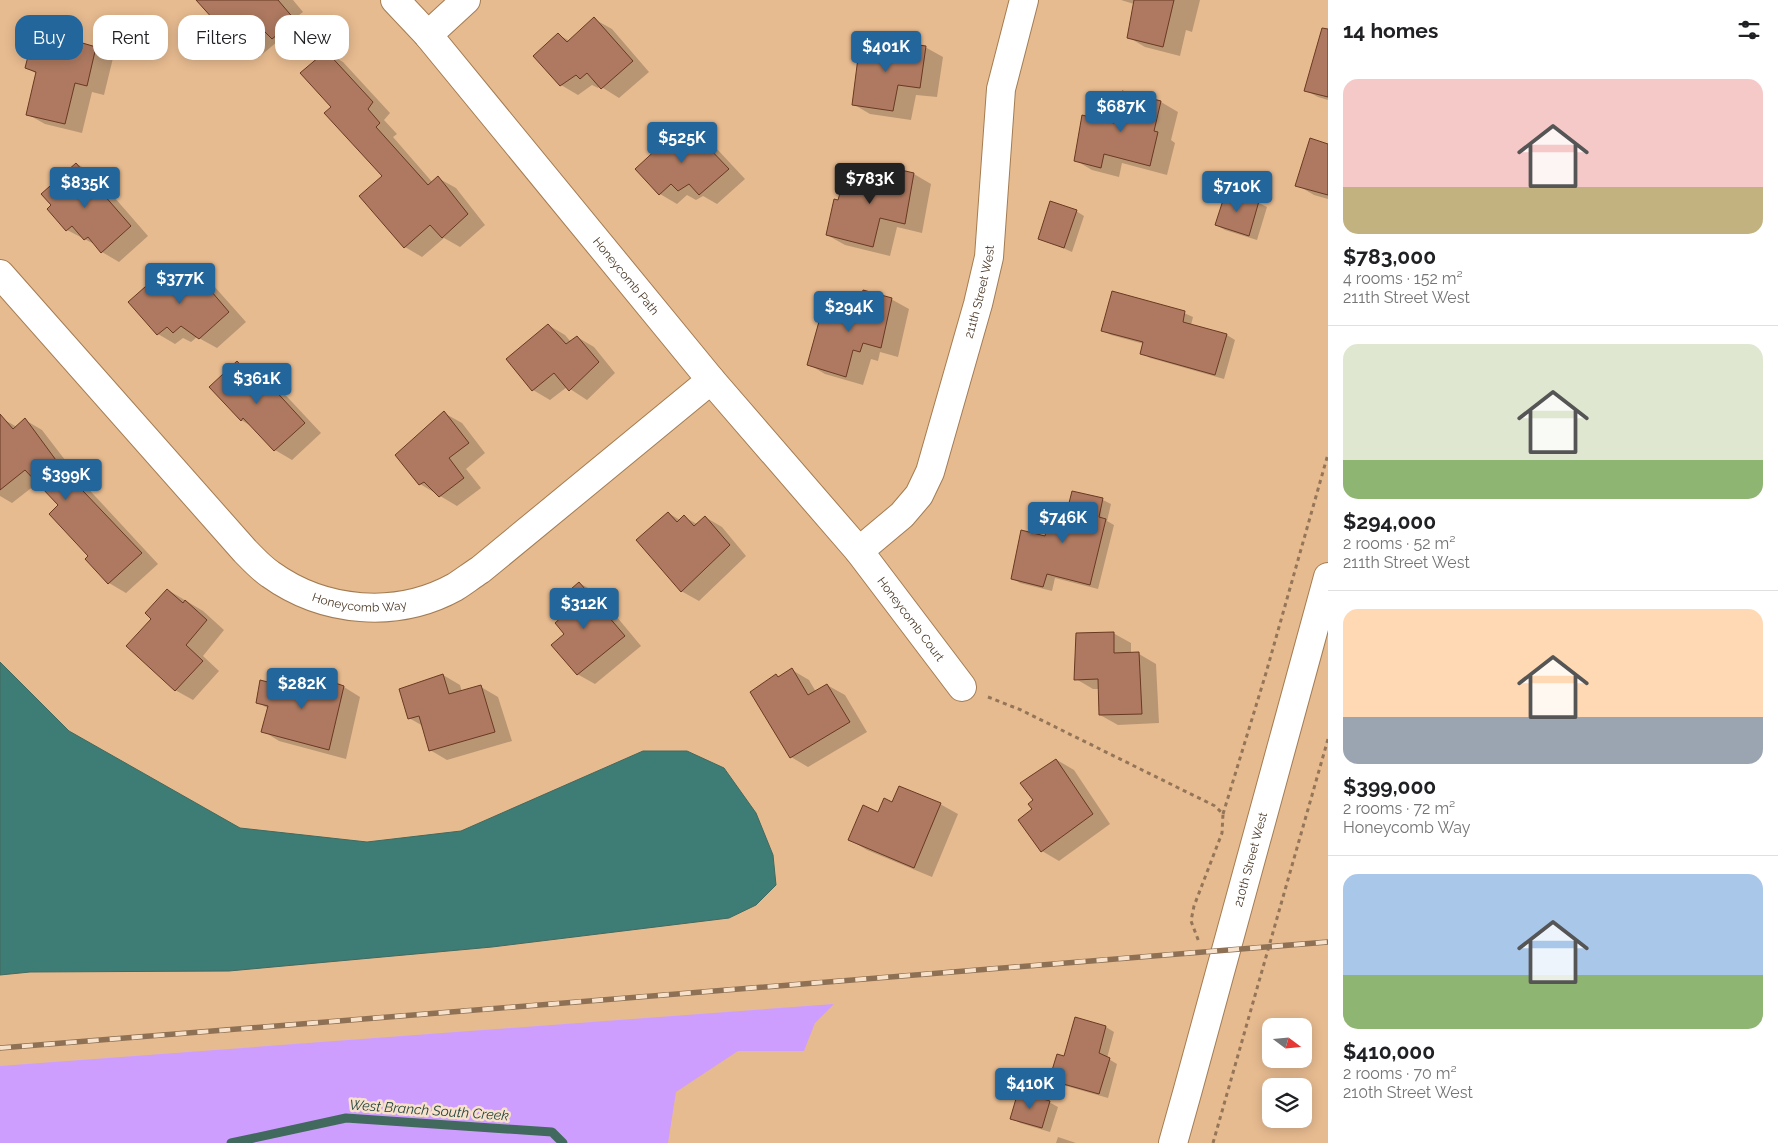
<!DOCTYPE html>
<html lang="en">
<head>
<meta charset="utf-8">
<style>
	:root { --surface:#fff; --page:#f2f2f2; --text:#202124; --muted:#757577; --line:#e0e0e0; --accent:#22669b }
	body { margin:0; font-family:Raleway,sans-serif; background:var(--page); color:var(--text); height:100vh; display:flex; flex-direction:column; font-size:19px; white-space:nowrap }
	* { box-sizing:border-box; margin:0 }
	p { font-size:16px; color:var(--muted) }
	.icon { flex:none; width:28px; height:28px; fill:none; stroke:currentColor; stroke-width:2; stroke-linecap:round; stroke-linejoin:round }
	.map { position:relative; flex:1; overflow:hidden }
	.panel { display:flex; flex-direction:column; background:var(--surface); width:450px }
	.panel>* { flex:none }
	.top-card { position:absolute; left:15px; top:15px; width:475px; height:45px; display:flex; gap:10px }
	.needle { width:32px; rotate:106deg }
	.fabs { position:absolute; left:1262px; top:1018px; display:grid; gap:10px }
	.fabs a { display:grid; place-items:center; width:50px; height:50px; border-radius:10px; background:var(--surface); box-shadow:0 2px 12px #0003; font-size:25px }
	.price { position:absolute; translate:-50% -42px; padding:0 11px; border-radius:5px; background:var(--accent); color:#fff; font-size:16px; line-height:32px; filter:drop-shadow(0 1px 2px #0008) }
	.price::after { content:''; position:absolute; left:50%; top:30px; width:15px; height:11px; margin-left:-8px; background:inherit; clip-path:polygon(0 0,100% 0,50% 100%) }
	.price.on { background:#222; color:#fff }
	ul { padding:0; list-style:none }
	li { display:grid; align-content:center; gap:10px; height:265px; padding:0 15px }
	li+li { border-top:1px solid var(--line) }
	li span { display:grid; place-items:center; height:155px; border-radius:15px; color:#555 }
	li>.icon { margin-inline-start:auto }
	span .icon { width:90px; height:90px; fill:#fffc; stroke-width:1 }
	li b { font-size:21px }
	h2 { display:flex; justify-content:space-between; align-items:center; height:60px; padding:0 15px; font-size:21px }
	.chip { padding:0 18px; border-radius:15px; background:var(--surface); box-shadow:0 2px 12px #0003; font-size:18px; line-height:45px }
	.chip.on { background:var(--accent); color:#fff }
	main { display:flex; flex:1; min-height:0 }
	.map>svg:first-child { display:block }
	.green { fill:#ce9efe }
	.water { fill:#3e7d76; stroke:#42695e }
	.shadow { fill:#0003 }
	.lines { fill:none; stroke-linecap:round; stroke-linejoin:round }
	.stream { stroke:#42695e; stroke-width:9 }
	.building { fill:#ae7960; stroke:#693922 }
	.minor-casing { stroke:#a47c52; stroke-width:30 }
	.path { stroke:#947558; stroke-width:3; stroke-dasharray:4 4; stroke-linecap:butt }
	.minor { stroke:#fff; stroke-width:28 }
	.rail-casing { stroke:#8e7154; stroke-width:5.5 }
	.rail { stroke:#f7e1cb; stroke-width:4; stroke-dasharray:11; stroke-linecap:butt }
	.labels { text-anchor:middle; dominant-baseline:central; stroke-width:5; stroke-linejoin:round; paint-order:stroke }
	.street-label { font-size:12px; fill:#4b3927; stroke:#f7e1cb }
	.water-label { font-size:14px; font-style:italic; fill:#244440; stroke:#f7e1cb }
</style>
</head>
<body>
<main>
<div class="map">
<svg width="1328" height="1143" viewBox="0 0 1328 1143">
	<rect width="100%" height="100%" fill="#e7bb90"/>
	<!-- green -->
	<path class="green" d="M 834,1004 L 815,1023 L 804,1051 L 738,1051 L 676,1092 L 668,1143 L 0,1143 L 0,1066 Z"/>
	<!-- water -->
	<path class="water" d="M 0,662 L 69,731 L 240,828 L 367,842 L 461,831 L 643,751 L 687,751 L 724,768 L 756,813 L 773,855 L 776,885 L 756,905 L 729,918 L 492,947 L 229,971 L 30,972 L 0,975 Z"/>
	<!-- shadow -->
	<g class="shadow">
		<path d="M 197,0 L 293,0 L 303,12 L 299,15 L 311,30 L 290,48 L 278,41 L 258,58 L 241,48 Z"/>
		<path d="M 1121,0 L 1200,0 L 1192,32 L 1186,30 L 1180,56 L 1145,47 L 1128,37 L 1134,4 Z"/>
		<path d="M 594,19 L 612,29 L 649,72 L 619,98 L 600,86 L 598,88 L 592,85 L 578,95 L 561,85 L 559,35 L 570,41 Z"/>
		<path d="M 925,47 L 943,57 L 937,97 L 916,95 L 911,120 L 870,114 L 853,104 L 897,48 Z"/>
		<path d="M 95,48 L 113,58 L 104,95 L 92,92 L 82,133 L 45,124 L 27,114 L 37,74 L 27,68 Z"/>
		<path d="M 326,52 L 343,62 L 390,113 L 384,120 L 397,134 L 393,137 L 433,183 L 438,178 L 456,188 L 485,225 L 460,247 L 444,238 L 422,257 L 405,247 L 383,177 L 333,107 Z"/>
		<path d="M 1328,67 L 1328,100 L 1318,97 L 1305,90 Z"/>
		<path d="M 1161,102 L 1178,112 L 1171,140 L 1175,143 L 1167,175 L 1122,163 L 1119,177 L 1092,170 L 1075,160 L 1115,125 Z"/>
		<path d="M 685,124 L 703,134 L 745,179 L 717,204 L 703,196 L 696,200 L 687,195 L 677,204 L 660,194 Z"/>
		<path d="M 1328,145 L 1328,199 L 1314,195 L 1297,185 Z"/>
		<path d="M 77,164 L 94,174 L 148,236 L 119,262 L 102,252 L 96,245 L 67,230 Z"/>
		<path d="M 914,174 L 931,184 L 922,233 L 897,227 L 890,256 L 845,245 L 827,235 L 839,201 L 876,185 Z"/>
		<path d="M 1227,193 L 1259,203 L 1267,207 L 1257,240 L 1225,230 L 1216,225 Z"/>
		<path d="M 1076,211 L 1084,216 L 1072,252 L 1040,238 Z"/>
		<path d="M 188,266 L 205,276 L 246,322 L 217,348 L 197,337 L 191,342 L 183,338 L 175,344 L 158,334 L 130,302 L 155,280 L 166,286 Z"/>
		<path d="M 891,299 L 909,309 L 898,357 L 880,352 L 878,361 L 871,359 L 863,385 L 825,374 L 808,364 L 857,317 Z"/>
		<path d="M 1184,313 L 1193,317 L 1191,325 L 1227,335 L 1235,340 L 1224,379 L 1150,358 L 1142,353 L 1144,344 L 1111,335 L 1103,331 Z"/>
		<path d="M 548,325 L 565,335 L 571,342 L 577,337 L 594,347 L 615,373 L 587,400 L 567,387 L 550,400 L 533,390 L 507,360 Z"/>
		<path d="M 237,363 L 254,373 L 260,378 L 261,377 L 278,387 L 321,433 L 292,460 L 275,450 L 253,427 L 241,420 Z"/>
		<path d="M 444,413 L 462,423 L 485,453 L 466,469 L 481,488 L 457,506 L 420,484 Z"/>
		<path d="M 3,419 L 17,427 L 25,420 L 42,430 L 82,482 L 158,564 L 126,593 L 109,583 L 60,505 L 39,482 L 12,503 L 0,496 L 0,421 Z"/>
		<path d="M 1073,493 L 1103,500 L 1111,504 L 1107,521 L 1114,525 L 1098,589 L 1055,578 L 1052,591 L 1020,583 L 1012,578 L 1069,509 Z"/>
		<path d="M 668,513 L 680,520 L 684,517 L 697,524 L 705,517 L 722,527 L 746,556 L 699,601 L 681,591 Z"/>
		<path d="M 579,583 L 597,593 L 641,646 L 595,684 L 577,674 L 566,634 L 567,614 Z"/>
		<path d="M 168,590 L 203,611 L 224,630 L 203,656 L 219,671 L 193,700 L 175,690 L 153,619 Z"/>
		<path d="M 1113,633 L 1131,643 L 1131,654 L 1139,654 L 1156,664 L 1159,723 L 1118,725 L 1100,715 L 1100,689 L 1093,689 L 1076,679 Z"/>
		<path d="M 792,670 L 809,680 L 816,692 L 827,685 L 845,695 L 867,732 L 808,767 L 791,757 L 776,676 L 779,677 Z"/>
		<path d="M 443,675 L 460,685 L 462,692 L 481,687 L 498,697 L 512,741 L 447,760 L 430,750 L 423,726 L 409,718 Z"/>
		<path d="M 344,687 L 360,697 L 346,759 L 279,741 L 263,731 L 269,709 L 257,702 L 299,691 Z"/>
		<path d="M 1057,760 L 1074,770 L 1110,824 L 1059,861 L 1042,851 L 1034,809 L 1035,800 Z"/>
		<path d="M 893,803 L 940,804 L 958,814 L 932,877 L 867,850 L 850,840 L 879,813 Z"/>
		<path d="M 1076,1018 L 1106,1027 L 1114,1032 L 1107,1058 L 1117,1064 L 1108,1098 L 1059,1084 L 1051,1079 L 1065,1058 Z"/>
		<path d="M 1049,1102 L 1058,1107 L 1050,1132 L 1020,1123 L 1012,1118 Z"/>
		<path d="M 1058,1137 L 1076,1143 L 1056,1143 Z"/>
	</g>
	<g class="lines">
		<!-- stream -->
		<path class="stream" d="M 231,1143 L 346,1118 L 552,1132 L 563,1143"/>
	</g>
	<!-- building -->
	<g class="building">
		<path d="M 196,0 L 278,0 L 295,20 L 272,39 L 263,30 L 240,49 Z"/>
		<path d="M 1134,0 L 1174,0 L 1163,47 L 1127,38 Z"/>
		<path d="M 594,17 L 633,61 L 601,89 L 587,73 L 580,79 L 576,75 L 560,86 L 533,56 L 558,33 L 567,42 Z"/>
		<path d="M 1322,28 L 1328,29 L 1328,97 L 1304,91 Z"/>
		<path d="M 35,29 L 96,47 L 87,86 L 75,83 L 65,124 L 26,115 L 36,72 L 25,68 Z"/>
		<path d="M 860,42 L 896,46 L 897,42 L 926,46 L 920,88 L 898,85 L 893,111 L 852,105 Z"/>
		<path d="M 326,51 L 373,102 L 368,109 L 380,123 L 376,127 L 428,185 L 438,176 L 468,214 L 442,238 L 430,225 L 404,248 L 359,196 L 382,176 L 324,113 L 331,107 L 300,73 Z"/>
		<path d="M 1122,91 L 1161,101 L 1154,131 L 1158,132 L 1150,166 L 1104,154 L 1101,168 L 1074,161 L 1082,115 L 1114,123 Z"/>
		<path d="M 685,123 L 729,169 L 699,195 L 689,184 L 678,191 L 671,184 L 659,195 L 635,169 Z"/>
		<path d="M 1310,138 L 1328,144 L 1328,195 L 1295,186 Z"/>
		<path d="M 76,163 L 131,226 L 101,253 L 88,237 L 84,240 L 72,226 L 66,231 L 47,209 L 51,205 L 41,194 Z"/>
		<path d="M 879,165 L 914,173 L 905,224 L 880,218 L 873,247 L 826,235 L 834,199 L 838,200 L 845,176 L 875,183 Z"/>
		<path d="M 1226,191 L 1259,201 L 1249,236 L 1215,225 Z"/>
		<path d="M 1050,201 L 1077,210 L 1064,248 L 1038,239 Z"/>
		<path d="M 188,264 L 229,312 L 199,339 L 181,326 L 173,333 L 167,327 L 157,335 L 128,302 L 154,279 L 163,288 Z"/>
		<path d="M 863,290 L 892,298 L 881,348 L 863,343 L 860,352 L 853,350 L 846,377 L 807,365 L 823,307 L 856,316 Z"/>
		<path d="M 1112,291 L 1185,311 L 1183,322 L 1227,334 L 1215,375 L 1140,354 L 1143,342 L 1101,331 Z"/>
		<path d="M 548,324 L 566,344 L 577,336 L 599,362 L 569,391 L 554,373 L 532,391 L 506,359 Z"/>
		<path d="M 237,361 L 255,381 L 261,375 L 305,423 L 274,451 L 243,418 L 241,421 L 209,387 Z"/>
		<path d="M 444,411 L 469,443 L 449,458 L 464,478 L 439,497 L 424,482 L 419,485 L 395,455 Z"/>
		<path d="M 0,414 L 13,429 L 25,418 L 64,471 L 142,553 L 108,584 L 85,559 L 88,556 L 49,514 L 58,505 L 25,470 L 0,490 Z"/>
		<path d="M 1072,491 L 1103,498 L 1099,517 L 1106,519 L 1090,585 L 1047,574 L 1043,587 L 1011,579 L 1021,530 L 1045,536 L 1047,527 L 1051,528 L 1057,504 L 1068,507 Z"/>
		<path d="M 668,512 L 677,522 L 684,515 L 694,526 L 705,516 L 730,545 L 681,592 L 636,540 Z"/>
		<path d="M 579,582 L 625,636 L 577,675 L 551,645 L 564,634 L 555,623 L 565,614 L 556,602 Z"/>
		<path d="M 167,589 L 183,603 L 185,600 L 207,620 L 186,645 L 203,661 L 175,691 L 126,646 L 151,619 L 145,613 Z"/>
		<path d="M 1114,632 L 1114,653 L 1139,652 L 1142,714 L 1099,715 L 1098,679 L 1074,680 L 1076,633 Z"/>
		<path d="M 792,668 L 808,695 L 827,684 L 850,722 L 790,758 L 750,692 L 776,674 L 778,677 Z"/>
		<path d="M 304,672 L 344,686 L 329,750 L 261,732 L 268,706 L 256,703 L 260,680 L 299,690 Z"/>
		<path d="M 443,674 L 449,694 L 481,685 L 495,732 L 429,751 L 419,716 L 408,719 L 399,689 Z"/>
		<path d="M 1056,759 L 1093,814 L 1041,852 L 1018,820 L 1032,809 L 1028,804 L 1033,800 L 1020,783 Z"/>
		<path d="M 899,786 L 941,803 L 914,868 L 848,840 L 863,805 L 878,812 L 884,798 L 892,802 Z"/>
		<path d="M 1075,1017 L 1106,1026 L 1099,1053 L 1110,1058 L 1099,1094 L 1049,1080 L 1057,1054 L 1064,1056 Z"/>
		<path d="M 1018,1092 L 1050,1101 L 1042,1128 L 1010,1119 Z"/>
	</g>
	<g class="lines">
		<!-- minor casing -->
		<g class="minor-casing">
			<g id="minor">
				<path id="s1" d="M 395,0 L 428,35 L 711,380 L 859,551 L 962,687"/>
				<path d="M 428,35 L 466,0"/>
				<path id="s2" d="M 0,274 L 245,551 C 253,559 261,568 270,574 C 324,613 397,619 455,587 C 463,582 472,575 480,570 L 711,380"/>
				<path id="s3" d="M 859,551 L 902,515 L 919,495 L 930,472 L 978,304 L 989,257 L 1001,89 L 1024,0"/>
				<path id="s4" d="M 1173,1143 C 1226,955 1275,766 1328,577"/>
			</g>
		</g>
		<!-- path -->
		<g class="path">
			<path d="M 988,697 L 1021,710 L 1215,806 L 1223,814 L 1222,833 L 1194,906 L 1191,921 L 1199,942"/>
			<path d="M 1223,814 L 1266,673 L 1328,454"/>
			<path d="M 1213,1143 L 1328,739"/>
		</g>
		<!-- minor -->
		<use href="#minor" class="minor"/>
		<!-- rail casing -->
		<g class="rail-casing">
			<path id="rail" d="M 0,1048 L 1328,942"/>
		</g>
		<!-- rail -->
		<use href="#rail" class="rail"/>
	</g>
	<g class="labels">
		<!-- street labels -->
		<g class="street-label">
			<text stroke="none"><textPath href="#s1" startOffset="360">Honeycomb Path</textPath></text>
			<text stroke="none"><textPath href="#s3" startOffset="295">211th Street West</textPath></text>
			<text stroke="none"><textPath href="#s2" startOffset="500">Honeycomb Way</textPath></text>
			<text stroke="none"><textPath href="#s1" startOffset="806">Honeycomb Court</textPath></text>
			<text stroke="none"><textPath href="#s4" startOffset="294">210th Street West</textPath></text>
		</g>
		<!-- water labels -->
		<g class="water-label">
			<text transform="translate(429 1110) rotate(4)">West Branch South Creek</text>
		</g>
	</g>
</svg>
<div class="fabs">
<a><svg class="needle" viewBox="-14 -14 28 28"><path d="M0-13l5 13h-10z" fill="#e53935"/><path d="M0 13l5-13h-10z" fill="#757577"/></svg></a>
<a><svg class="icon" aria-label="layers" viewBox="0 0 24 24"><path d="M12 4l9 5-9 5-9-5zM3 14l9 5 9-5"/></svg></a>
</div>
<b class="price" style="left:886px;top:73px">$401K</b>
<b class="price" style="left:1121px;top:133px">$687K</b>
<b class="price" style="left:682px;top:164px">$525K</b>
<b class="price on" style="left:870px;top:205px">$783K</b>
<b class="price" style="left:85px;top:209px">$835K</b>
<b class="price" style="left:1237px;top:213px">$710K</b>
<b class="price" style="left:180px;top:305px">$377K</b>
<b class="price" style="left:849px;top:333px">$294K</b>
<b class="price" style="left:257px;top:405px">$361K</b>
<b class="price" style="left:66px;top:501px">$399K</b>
<b class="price" style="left:1063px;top:544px">$746K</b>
<b class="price" style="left:584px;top:630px">$312K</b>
<b class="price" style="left:302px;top:710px">$282K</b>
<b class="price" style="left:1030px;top:1110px">$410K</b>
<div class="top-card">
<a class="chip on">Buy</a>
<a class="chip">Rent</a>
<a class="chip">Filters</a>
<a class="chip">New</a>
</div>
</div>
<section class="panel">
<h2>14 homes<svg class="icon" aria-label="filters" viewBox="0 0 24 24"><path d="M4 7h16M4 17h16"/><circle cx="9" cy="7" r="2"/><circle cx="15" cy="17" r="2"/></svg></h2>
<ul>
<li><span style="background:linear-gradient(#f6c9c9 70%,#c2b280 0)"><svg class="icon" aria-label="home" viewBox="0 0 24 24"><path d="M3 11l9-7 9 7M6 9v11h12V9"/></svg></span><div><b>$783,000</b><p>4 rooms · 152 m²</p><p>211th Street West</p></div></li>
<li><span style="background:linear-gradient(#dfe7d0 75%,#8fb573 0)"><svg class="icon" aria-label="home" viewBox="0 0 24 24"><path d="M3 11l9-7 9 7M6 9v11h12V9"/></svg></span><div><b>$294,000</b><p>2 rooms · 52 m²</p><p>211th Street West</p></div></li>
<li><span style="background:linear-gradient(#ffd9b3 70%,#9aa5b1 0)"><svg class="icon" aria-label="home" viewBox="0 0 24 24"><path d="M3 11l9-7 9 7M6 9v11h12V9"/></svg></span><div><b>$399,000</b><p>2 rooms · 72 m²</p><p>Honeycomb Way</p></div></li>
<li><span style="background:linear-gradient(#a9c7e8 65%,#8fb573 0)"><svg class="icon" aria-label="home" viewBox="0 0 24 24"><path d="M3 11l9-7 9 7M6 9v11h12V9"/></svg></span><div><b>$410,000</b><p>2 rooms · 70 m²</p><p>210th Street West</p></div></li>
</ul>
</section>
</main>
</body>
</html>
